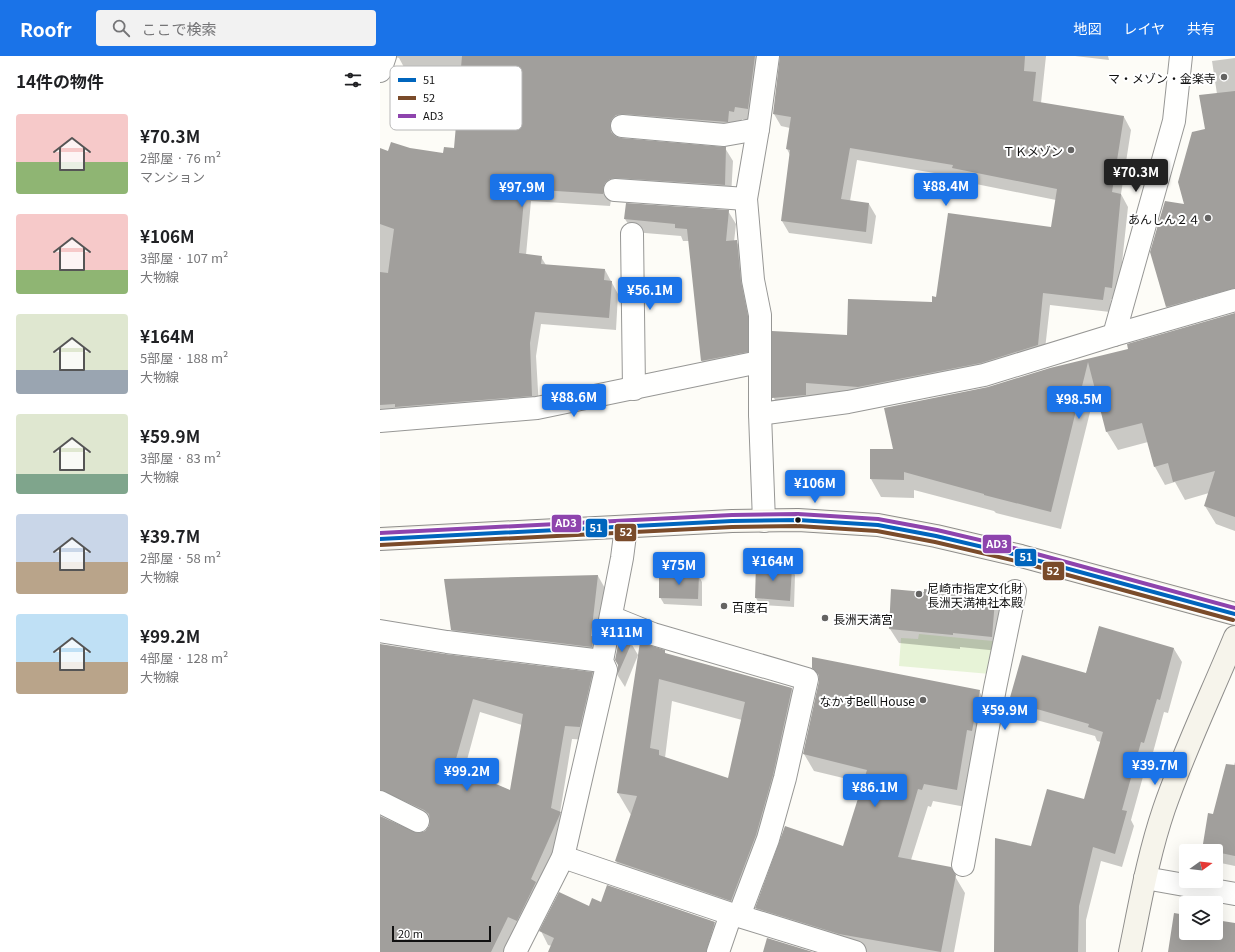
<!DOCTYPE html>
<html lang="ja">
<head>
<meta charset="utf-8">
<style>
	:root { --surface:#fff; --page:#f2f2f2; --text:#202124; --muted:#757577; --accent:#1a73e8 }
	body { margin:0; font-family:Georgia,"Noto Sans JP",serif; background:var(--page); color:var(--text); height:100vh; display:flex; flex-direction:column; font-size:15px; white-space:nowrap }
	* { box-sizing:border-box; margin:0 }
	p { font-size:13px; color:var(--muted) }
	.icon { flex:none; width:22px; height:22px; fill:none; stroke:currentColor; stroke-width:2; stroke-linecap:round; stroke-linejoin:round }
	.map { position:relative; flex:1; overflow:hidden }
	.panel { display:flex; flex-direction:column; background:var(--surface); width:380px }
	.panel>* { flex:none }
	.needle { width:26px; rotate:75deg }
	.controls { position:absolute; left:799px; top:788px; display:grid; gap:8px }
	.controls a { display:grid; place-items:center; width:44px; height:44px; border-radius:4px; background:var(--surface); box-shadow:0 4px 16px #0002; font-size:20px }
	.scale { position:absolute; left:12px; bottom:10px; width:99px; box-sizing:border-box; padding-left:4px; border:2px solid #111; border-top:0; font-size:11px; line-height:14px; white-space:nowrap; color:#111; -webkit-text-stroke:3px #fff; paint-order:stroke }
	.price { position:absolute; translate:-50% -34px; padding:0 9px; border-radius:4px; background:var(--accent); color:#fff; font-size:13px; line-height:26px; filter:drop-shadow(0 1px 2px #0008) }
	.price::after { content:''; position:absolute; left:50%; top:24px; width:12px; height:9px; margin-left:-6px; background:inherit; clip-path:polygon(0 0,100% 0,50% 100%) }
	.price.selected { background:#222; color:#fff }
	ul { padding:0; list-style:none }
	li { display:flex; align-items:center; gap:12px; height:100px; padding:0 16px }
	li span { display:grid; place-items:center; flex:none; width:112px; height:80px; border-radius:4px; color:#555 }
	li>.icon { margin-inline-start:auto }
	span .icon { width:48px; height:48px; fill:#fffc; stroke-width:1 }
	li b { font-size:17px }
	h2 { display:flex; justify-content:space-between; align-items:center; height:48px; padding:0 16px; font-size:17px }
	header { display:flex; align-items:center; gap:24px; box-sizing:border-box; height:56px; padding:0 20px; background:var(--accent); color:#fff }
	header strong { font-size:19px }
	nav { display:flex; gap:22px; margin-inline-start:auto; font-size:14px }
	.search { width:280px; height:36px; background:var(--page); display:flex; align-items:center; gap:10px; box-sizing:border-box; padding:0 14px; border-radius:4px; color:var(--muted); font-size:15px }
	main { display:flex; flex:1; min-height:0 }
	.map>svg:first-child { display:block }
	.green { fill:#e7f3d7 }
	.shadow { fill:#0003; fill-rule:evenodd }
	.building { fill:#a19f9c; fill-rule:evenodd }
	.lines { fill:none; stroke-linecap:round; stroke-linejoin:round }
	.street-casing { stroke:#979795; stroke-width:24 }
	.secondary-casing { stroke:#8e8d8b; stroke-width:24 }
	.street { stroke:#fffffe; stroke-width:22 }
	.secondary { stroke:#f6f4eb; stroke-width:22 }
	.bus-1-casing { stroke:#fff; stroke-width:7 }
	.bus-2-casing { stroke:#fff; stroke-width:7 }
	.bus-3-casing { stroke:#fff; stroke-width:7 }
	.bus-1 { stroke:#0065bd; stroke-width:4 }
	.bus-2 { stroke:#7a4b2a; stroke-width:4 }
	.bus-3 { stroke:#8e44ad; stroke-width:4 }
	.poi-dot { fill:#646362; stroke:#fff; stroke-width:1.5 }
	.bus-dot { fill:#111; stroke:#fff; stroke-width:1.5 }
	.labels { text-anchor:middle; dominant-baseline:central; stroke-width:4; stroke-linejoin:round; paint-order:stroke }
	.poi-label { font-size:12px; fill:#111; stroke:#fff; text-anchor:end }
	.key { fill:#fff; stroke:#b8b8b8; stroke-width:1 }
	.key-label { font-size:11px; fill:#111 }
	.line-badge { stroke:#fff; stroke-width:1.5 }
	.badge-label { font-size:11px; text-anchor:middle; font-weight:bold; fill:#fff }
</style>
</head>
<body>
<header>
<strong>Roofr</strong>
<div class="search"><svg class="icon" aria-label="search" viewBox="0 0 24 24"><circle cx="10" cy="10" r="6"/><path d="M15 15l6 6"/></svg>ここで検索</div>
<nav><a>地図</a><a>レイヤ</a><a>共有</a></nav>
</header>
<main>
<section class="panel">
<h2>14件の物件<svg class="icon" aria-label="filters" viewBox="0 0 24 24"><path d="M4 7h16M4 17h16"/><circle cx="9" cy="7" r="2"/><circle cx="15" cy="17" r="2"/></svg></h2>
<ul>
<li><span style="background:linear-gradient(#f6c9c9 60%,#8fb573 0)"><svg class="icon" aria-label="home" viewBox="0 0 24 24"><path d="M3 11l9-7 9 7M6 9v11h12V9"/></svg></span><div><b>¥70.3M</b><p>2部屋 · 76 m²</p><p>マンション</p></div></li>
<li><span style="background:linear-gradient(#f6c9c9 70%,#8fb573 0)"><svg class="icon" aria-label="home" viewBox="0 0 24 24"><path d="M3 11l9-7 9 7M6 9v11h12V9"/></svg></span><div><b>¥106M</b><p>3部屋 · 107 m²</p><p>大物線</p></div></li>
<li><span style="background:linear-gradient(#dfe7d0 70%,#9aa5b1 0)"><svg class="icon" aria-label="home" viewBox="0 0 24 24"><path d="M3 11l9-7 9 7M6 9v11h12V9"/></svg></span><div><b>¥164M</b><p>5部屋 · 188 m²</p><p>大物線</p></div></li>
<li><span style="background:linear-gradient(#dfe7d0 75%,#7fa58c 0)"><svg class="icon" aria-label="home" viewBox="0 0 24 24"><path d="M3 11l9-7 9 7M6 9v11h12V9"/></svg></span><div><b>¥59.9M</b><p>3部屋 · 83 m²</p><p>大物線</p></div></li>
<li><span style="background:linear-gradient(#c9d6e8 60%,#b9a48a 0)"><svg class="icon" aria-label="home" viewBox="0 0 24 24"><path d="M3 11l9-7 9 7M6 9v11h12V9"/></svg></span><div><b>¥39.7M</b><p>2部屋 · 58 m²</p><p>大物線</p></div></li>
<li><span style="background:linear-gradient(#bfe0f5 60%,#b9a48a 0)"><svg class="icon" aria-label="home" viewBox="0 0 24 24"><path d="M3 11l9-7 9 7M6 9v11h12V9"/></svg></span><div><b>¥99.2M</b><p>4部屋 · 128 m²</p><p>大物線</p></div></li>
</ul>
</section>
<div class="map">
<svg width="855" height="896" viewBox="0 0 855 896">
	<rect width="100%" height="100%" fill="#fdfcf7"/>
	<!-- green -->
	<path class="green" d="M 539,578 L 613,585 L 610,618 L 519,610 L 521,582 L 538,583 Z"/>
	<!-- shadow -->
	<g class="shadow">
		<path d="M 10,0 L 395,0 L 375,65 L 362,63 L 361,68 L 238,76 L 236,82 L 345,92 L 353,105 L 351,141 L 232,139 L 230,150 L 151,145 L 146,199 L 161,201 L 166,209 L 225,214 L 238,238 L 236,274 L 161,268 L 156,300 L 159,352 L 0,362 L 0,93 L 9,96 L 30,93 L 64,98 L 75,93 L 81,21 L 25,13 L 19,2 Z"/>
		<path d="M 398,0 L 666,0 L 661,47 L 744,61 L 751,74 L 741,138 L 748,151 L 738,244 L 731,243 L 730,256 L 670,249 L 664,302 L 486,343 L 433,339 L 433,351 L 401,355 L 394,342 L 394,276 L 468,280 L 553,247 L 557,242 L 672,172 L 676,144 L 581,125 L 578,121 L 477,104 L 470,145 L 489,148 L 496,160 L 492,188 L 409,177 L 402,165 L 410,99 L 407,93 L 410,72 L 401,70 L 394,58 L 400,1 Z"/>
		<path d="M 695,0 L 728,0 L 729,4 Z"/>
		<path d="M 855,2 L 855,252 L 797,269 L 787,251 L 806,150 L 837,38 L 832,5 Z"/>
		<path d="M 348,155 L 356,168 L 354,186 L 356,185 L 364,198 L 374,308 L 329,318 L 322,305 L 309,185 L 303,185 L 301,180 L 253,176 L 245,163 Z"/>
		<path d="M 855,258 L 855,475 L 836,468 L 825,450 L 829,437 L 805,444 L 795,426 L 785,429 L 775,411 L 768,386 L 738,394 L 727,376 L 716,332 L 681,473 L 616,457 L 614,455 L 534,434 L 534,442 L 501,441 L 491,423 L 491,394 L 515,394 L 607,332 L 749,294 Z"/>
		<path d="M 411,512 L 415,519 L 414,551 L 380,549 L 376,542 Z"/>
		<path d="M 318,519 L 322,526 L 322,550 L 284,548 L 280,541 Z"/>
		<path d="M 218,520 L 230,541 L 224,612 L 84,594 L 72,574 L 65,524 Z"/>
		<path d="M 576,537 L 578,541 L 615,544 L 623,559 L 619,595 L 580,591 L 580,593 L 519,587 L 510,573 Z"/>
		<path d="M 719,572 L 794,593 L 802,606 L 788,657 L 784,656 L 772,700 L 769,699 L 751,764 L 754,770 L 742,811 L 721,805 L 706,864 L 706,896 L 615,896 L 651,792 L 705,744 L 721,686 L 717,685 L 715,680 L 638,659 L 630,645 L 706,618 Z"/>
		<path d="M 251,587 L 258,599 L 245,631 L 238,620 L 239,609 Z"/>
		<path d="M 0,589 L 65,599 L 212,617 L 220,631 L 208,684 L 192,683 L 180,757 L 188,770 L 125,896 L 0,896 L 0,760 L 32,777 L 39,778 L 46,776 L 51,768 L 14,748 L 0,750 ZM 100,656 L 142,669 L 131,735 L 84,715 Z"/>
		<path d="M 284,595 L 286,598 L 412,633 L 425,656 L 365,868 L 249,829 L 236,805 L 251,759 L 238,737 ZM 292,645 L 362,664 L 349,724 L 285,702 Z"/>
		<path d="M 433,612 L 599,635 L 609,652 L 586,751 L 553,745 L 551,751 L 548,750 L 531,804 L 570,812 L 585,837 L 574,896 L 474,896 L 386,869 L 376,852 L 464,792 L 484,727 L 434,715 L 424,698 L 440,624 Z"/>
		<path d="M 855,706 L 855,810 L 836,806 L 836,795 L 823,794 L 834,759 L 850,723 Z"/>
		<path d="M 222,848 L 334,867 L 342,880 L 337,896 L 169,896 L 172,890 L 168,889 L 161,875 L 209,852 Z"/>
	</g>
	<!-- building -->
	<g class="building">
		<path d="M 82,0 L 375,0 L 368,53 L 355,51 L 354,56 L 349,55 L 348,66 L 243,58 L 236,59 L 232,63 L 230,69 L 231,76 L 235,80 L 241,82 L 346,91 L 345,129 L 236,122 L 230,123 L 225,127 L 223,133 L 223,138 L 145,133 L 139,197 L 162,200 L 161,208 L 225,213 L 224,224 L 232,225 L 229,262 L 155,256 L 150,287 L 152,340 L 15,351 L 15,348 L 0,349 L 0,216 L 8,217 L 14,173 L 0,168 L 0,92 L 8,95 L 11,86 L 30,92 L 63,97 L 64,91 L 74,92 Z"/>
		<path d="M 400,0 L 645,0 L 644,15 L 656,16 L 653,45 L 744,60 L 732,136 L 741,138 L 732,232 L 725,231 L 723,244 L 663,237 L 658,289 L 601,307 L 478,331 L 426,327 L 426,339 L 392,342 L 392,275 L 467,279 L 468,243 L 552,246 L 552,240 L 556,241 L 568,157 L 671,171 L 677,133 L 572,112 L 573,109 L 470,92 L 461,143 L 489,147 L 486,176 L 401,165 L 410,94 L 406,93 L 411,61 L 393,58 Z"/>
		<path d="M 855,35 L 855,232 L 786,251 L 770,196 L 785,145 L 804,148 L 798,126 L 812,76 L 825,73 L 819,39 Z"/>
		<path d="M 246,147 L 349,154 L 346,185 L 357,184 L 361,225 L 368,260 L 368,296 L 321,305 L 307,173 L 295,172 L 295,168 L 244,163 Z"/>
		<path d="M 855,257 L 855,461 L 824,450 L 835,415 L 793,426 L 788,407 L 774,411 L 762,367 L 726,376 L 708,306 L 671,456 L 604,439 L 604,438 L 524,416 L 524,424 L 490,423 L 490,393 L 513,393 L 504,352 L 608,331 L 670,312 L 748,293 L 747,288 Z"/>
		<path d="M 376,508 L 412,511 L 410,545 L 375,542 Z"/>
		<path d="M 279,516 L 319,518 L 318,543 L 279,542 Z"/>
		<path d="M 218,519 L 211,580 L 214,580 L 212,591 L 71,574 L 64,523 Z"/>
		<path d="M 511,533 L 544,536 L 544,533 L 577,536 L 577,539 L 615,544 L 612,581 L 573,577 L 573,579 L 509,573 Z"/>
		<path d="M 719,570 L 794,592 L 780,644 L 777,643 L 764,687 L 761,686 L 742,754 L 747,755 L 735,798 L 713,791 L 699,850 L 698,896 L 614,896 L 615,782 L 651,790 L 667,733 L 704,743 L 723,676 L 708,671 L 709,668 L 629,645 L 642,599 L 706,617 Z"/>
		<path d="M 239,584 L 252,586 L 237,620 L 238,609 L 235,604 Z"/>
		<path d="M 260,586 L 285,594 L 285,597 L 412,632 L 393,719 L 376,779 L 351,845 L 235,805 L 257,740 L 237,737 ZM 279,623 L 365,646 L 348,722 L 279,699 L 279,694 L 270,692 Z"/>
		<path d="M 0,588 L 65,598 L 213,616 L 200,671 L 185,670 L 171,752 L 181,756 L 151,823 L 156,826 L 137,865 L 128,861 L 111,896 L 0,896 L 0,760 L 38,777 L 45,775 L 49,770 L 50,765 L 49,758 L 44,754 L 0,734 ZM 93,643 L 143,658 L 130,734 L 74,710 Z"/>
		<path d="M 432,601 L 600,634 L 592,675 L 587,674 L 577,734 L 544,728 L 542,734 L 538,733 L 518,801 L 571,811 L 576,819 L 561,896 L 459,878 L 375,852 L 405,770 L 463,790 L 487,714 L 423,698 L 439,625 L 439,619 L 432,612 Z"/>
		<path d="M 846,708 L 855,709 L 855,800 L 836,796 L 836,795 L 822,794 L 828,757 L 833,758 Z"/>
		<path d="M 227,829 L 335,866 L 326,896 L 168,896 L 174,882 L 159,875 L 179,836 L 209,850 L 212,842 L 221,846 Z"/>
		<path d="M 794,857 L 806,859 L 806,877 L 836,877 L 836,864 L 855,867 L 855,896 L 788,896 Z"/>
		<path d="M 387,882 L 433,896 L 383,896 Z"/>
	</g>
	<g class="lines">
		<!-- street casing -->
		<g class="street-casing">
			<g id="street">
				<path d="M 0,15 L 5,0"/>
				<path d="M 242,70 L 344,79 L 378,73"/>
				<path d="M 235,134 L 366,143"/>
				<path d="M 252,178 L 254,333"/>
				<path d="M 734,279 L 794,65 L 801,0"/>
				<path d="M 380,358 L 468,346 L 604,319 L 734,279 L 855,244"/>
				<path d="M 0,365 L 157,352 L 379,306"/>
				<path d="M 384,465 L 380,358 L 380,259 L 373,224 L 366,143 L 378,73 L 388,0"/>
				<path d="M 231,561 L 273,578 L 427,623 L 405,722 L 388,783 L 359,860 L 351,858 L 338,896"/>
				<path d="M 0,575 L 67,586 L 222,605"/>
				<path d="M 0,746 L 38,765"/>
				<path d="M 183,801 L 351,858"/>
				<path d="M 583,809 L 615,632 L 635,535"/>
				<path d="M 765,822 L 855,838"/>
				<path d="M 359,860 L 475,896"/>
				<path d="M 135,896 L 183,801 L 226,614 L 222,605 L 242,502 L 246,471"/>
			</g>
		</g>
		<!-- secondary casing -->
		<g class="secondary-casing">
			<g id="secondary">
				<path d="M 0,483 L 352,465 L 418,464 L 498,469 L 556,480 L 641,500 L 855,558"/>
				<path d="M 750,896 C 760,848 768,800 784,753 C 804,695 831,639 855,581"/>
			</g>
		</g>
		<!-- street -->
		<use href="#street" class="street"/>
		<!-- secondary -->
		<use href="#secondary" class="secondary"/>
		<!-- bus-1 casing -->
		<g class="bus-1-casing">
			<path id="bus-1" d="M 0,483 L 352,465 L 418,464 L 498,469 L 556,480 L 641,500 L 855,558"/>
		</g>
		<!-- bus-2 casing -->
		<g class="bus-2-casing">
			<path id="bus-2" d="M 0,489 L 352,471 L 418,470 L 497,475 L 555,486 L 640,506 L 853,564"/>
		</g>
		<!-- bus-3 casing -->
		<g class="bus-3-casing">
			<path id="bus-3" d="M 0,477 L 352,459 L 418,458 L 498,463 L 557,474 L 642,494 L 855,552"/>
		</g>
		<!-- bus-1 -->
		<use href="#bus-1" class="bus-1"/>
		<!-- bus-2 -->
		<use href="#bus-2" class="bus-2"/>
		<!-- bus-3 -->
		<use href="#bus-3" class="bus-3"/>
	</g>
	<!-- markers -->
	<g class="poi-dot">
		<circle cx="844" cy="21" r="4"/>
		<circle cx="691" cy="94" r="4"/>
		<circle cx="828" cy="162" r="4"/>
		<circle cx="539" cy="538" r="4"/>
		<circle cx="344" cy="550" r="4"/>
		<circle cx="445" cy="562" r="4"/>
		<circle cx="543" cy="644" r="4"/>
	</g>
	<circle class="bus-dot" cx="418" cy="464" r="3.5"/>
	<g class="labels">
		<!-- poi labels -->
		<g class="poi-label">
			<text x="836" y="21">マ・メゾン・金楽寺</text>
			<text x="683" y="94">ＴＫメゾン</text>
			<text x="820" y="162">あんしん２４</text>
			<text x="547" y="531" text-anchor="start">尼崎市指定文化財<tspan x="547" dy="14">長洲天満神社本殿</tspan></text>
			<text x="352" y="550" text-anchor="start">百度石</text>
			<text x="453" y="562" text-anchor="start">長洲天満宮</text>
			<text x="535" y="644">なかすBell House</text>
		</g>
	</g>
	<!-- legend -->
	<rect x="10" y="10" width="132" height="64" rx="6" class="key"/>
	<rect x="18" y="22" width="18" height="4" fill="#0065bd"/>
	<rect x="18" y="40" width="18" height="4" fill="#7a4b2a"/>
	<rect x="18" y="58" width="18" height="4" fill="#8e44ad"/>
	<g class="key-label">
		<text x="43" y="28">51</text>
		<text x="43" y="46">52</text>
		<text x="43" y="64">AD3</text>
	</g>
	<g class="line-badge">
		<rect x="171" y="458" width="31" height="19" rx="4" fill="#8e44ad"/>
		<rect x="205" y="462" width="23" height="20" rx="4" fill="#0065bd"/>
		<rect x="234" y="467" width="23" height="19" rx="4" fill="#7a4b2a"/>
		<rect x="602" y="478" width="30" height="20" rx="4" fill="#8e44ad"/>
		<rect x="634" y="492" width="23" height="19" rx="4" fill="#0065bd"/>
		<rect x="662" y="505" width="23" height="20" rx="4" fill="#7a4b2a"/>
	</g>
	<g class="badge-label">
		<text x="186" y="471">AD3</text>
		<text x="216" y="476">51</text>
		<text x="246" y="480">52</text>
		<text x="617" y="492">AD3</text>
		<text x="646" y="505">51</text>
		<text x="673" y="519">52</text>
	</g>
</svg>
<div class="controls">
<a><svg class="needle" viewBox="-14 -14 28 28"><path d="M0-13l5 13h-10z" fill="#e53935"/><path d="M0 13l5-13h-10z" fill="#757577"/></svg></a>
<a><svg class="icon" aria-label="layers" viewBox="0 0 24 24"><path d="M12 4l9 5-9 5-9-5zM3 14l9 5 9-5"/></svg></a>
</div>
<div class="scale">20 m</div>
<b class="price selected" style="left:756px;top:137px">¥70.3M</b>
<b class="price" style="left:566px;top:151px">¥88.4M</b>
<b class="price" style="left:142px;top:152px">¥97.9M</b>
<b class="price" style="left:270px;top:255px">¥56.1M</b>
<b class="price" style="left:194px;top:362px">¥88.6M</b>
<b class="price" style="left:699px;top:364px">¥98.5M</b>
<b class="price" style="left:435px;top:448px">¥106M</b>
<b class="price" style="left:393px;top:526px">¥164M</b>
<b class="price" style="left:299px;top:530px">¥75M</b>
<b class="price" style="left:242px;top:597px">¥111M</b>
<b class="price" style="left:625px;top:675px">¥59.9M</b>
<b class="price" style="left:775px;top:730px">¥39.7M</b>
<b class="price" style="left:87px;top:736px">¥99.2M</b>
<b class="price" style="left:495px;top:752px">¥86.1M</b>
</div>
</main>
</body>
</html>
